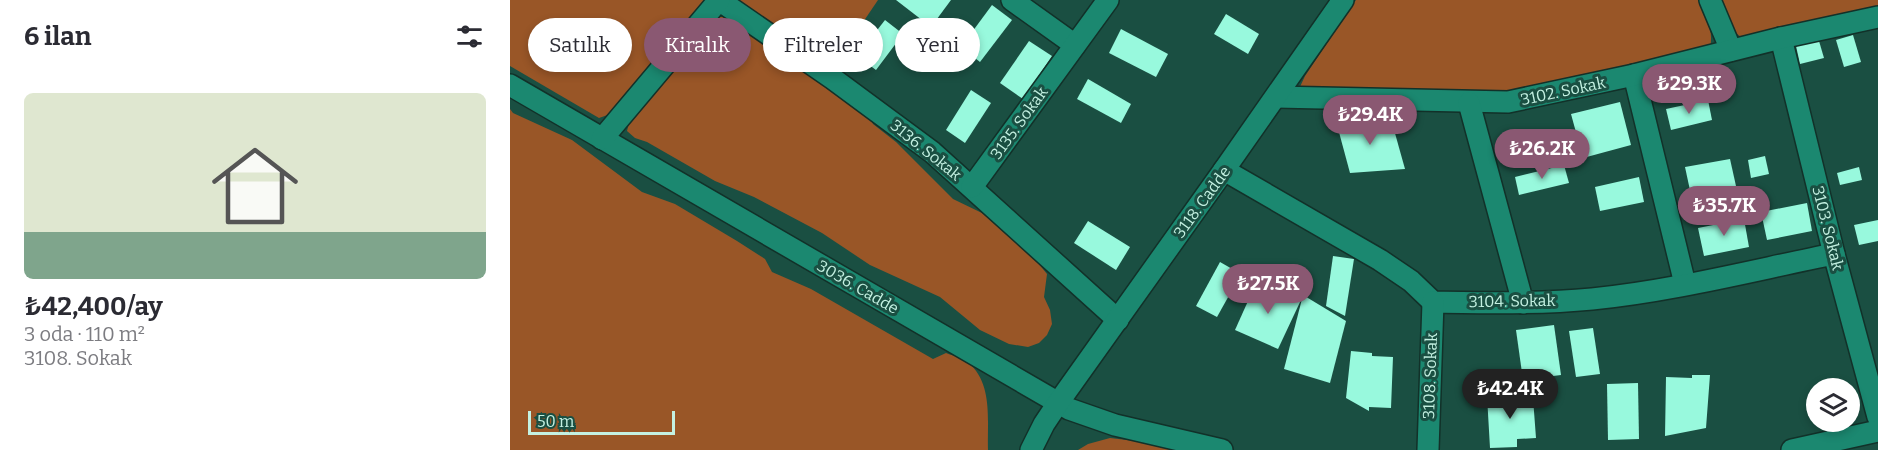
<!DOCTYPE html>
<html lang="tr">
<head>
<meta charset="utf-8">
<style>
	:root { --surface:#fff; --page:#f2f2f3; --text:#2b2b33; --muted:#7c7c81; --accent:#8a5872 }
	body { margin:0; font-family:Bitter,serif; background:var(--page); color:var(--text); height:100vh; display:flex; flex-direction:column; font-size:22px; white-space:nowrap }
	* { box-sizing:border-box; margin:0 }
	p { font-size:20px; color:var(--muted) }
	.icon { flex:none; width:33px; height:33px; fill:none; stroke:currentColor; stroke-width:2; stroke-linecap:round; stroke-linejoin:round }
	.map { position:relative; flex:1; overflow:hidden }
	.details { display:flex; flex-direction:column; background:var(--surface); width:510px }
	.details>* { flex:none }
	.hud { position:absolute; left:18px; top:18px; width:570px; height:54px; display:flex; gap:12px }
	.fabs { position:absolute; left:1296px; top:378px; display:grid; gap:12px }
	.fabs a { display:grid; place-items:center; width:54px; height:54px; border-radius:50%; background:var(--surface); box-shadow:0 3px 9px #0003; font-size:30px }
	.scale { position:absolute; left:18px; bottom:15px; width:147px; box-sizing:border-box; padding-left:6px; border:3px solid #c4f1e2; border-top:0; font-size:16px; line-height:21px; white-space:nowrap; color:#c4f1e2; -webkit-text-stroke:4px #1a4f42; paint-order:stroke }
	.price { position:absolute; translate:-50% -51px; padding:0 14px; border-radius:21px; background:var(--accent); color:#fff; font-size:20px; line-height:39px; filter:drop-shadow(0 2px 3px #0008) }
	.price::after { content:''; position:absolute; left:50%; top:36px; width:18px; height:14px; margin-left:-9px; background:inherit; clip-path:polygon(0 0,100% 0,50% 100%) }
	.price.current { background:#222; color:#fff }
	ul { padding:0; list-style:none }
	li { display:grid; align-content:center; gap:12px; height:318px; padding:0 24px }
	li span { display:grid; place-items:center; height:186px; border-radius:9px; color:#555 }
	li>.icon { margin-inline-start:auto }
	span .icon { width:108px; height:108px; fill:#fffc; stroke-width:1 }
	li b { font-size:26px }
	h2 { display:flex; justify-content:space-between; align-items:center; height:72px; padding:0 24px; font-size:26px }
	.chip { padding:0 21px; border-radius:27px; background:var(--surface); box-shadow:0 3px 9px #0003; font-size:21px; line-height:54px }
	.chip.current { background:var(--accent); color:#fff }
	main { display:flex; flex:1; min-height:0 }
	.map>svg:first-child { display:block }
	.green { fill:#995627 }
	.building { fill:#98f9dd }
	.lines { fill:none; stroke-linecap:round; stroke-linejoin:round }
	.minor-casing { stroke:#123129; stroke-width:24 }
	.minor { stroke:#1b8870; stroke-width:21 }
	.labels { text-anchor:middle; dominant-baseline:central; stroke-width:6; stroke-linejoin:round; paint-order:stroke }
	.street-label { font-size:16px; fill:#c4f1e2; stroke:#1a4f42 }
</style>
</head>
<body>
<main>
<section class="details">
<h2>6 ilan<svg class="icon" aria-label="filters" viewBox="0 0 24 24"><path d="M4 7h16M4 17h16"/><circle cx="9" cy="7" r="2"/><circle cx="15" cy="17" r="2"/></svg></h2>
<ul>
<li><span style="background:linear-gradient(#dfe7d0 75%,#7fa58c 0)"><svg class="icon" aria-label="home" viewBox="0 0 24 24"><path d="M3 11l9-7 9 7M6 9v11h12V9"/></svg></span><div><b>₺42,400/ay</b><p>3 oda · 110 m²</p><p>3108. Sokak</p></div></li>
</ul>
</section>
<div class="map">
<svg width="1368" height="450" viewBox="0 0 1368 450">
	<rect width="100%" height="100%" fill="#1a4f42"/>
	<!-- green -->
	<g class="green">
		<path d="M 0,0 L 196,0 L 109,111 L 89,118 L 0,66 Z"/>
		<path d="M 224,0 L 368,0 L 324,65 Z"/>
		<path d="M 846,0 L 1189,0 C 1196,16 1204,30 1200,48 L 1021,88 L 972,96 L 789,89 L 795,76 Z"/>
		<path d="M 1211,0 L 1368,0 L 1368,8 L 1232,38 L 1226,33 Z"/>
		<path d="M 206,17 L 215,17 L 254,41 L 360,117 L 363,124 L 386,142 L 443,199 L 472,213 L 520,253 L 537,274 L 534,297 L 540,310 L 542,324 L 537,335 L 529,343 L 518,347 L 499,344 L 470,330 L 430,297 L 360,265 L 312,233 L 244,197 L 205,181 L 137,142 L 125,138 L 117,131 L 119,123 Z"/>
		<path d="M 0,109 L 3,113 L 62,140 L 132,192 L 165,204 L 227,241 L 255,259 L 262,272 L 301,289 L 423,359 L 436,353 C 444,356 455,359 461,365 C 483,387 477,422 478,450 L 0,450 Z"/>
		<path d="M 600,438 L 634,442 L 668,450 L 568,450 L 578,444 Z"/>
	</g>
	<!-- building -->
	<g class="building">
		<path d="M 386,0 L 441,0 L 421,27 Z"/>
		<path d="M 482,5 L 502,20 L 470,62 L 451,47 Z"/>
		<path d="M 716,14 L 749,34 L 738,54 L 704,34 Z"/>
		<path d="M 375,20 L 393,34 L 366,70 L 347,56 Z"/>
		<path d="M 611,29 L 658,54 L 646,77 L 599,53 Z"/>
		<path d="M 1343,35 L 1351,62 L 1334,67 L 1326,40 Z"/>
		<path d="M 519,41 L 542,56 L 513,99 L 490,83 Z"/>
		<path d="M 1309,41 L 1314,58 L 1290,64 L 1286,46 Z"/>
		<path d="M 578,79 L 621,104 L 611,123 L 567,99 Z"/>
		<path d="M 461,90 L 481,103 L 455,143 L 436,130 Z"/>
		<path d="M 1198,100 L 1202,120 L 1161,130 L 1156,109 Z"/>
		<path d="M 1110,102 L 1121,145 L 1073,158 L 1061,114 Z"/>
		<path d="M 881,119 L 895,169 L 840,173 L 826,121 Z"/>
		<path d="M 1255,156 L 1259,174 L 1241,178 L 1238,160 Z"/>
		<path d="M 1220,159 L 1226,186 L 1181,195 L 1175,167 Z"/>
		<path d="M 1054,165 L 1059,183 L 1009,195 L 1005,177 Z"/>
		<path d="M 1349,167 L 1352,180 L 1330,185 L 1327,173 Z"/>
		<path d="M 1129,177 L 1134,202 L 1090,211 L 1085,187 Z"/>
		<path d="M 1297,203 L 1302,231 L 1257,240 L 1251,212 Z"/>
		<path d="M 1234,219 L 1239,247 L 1194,256 L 1188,228 Z"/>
		<path d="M 1368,220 L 1368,241 L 1349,245 L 1344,225 Z"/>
		<path d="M 578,221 L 620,247 L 606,270 L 564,243 Z"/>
		<path d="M 823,256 L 844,259 L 835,316 L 816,306 Z"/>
		<path d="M 710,262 L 731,274 L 707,317 L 686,306 Z"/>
		<path d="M 747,281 L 791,300 L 768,349 L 725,330 Z"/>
		<path d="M 793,295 L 836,321 L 820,383 L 774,369 Z"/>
		<path d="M 1044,325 L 1051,375 L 1013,380 L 1006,330 Z"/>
		<path d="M 1083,328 L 1090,374 L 1066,377 L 1059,331 Z"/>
		<path d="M 841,351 L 862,353 L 862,356 L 883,357 L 881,408 L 859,407 L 859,411 L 836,398 Z"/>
		<path d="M 1182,375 L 1200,375 L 1196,428 L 1155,436 L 1156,377 L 1182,378 Z"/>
		<path d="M 1128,383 L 1129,439 L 1098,440 L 1097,384 Z"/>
		<path d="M 1004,395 L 1005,399 L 1023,398 L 1026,438 L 1007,439 L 1007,447 L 980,448 L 977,396 Z"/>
	</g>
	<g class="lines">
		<!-- minor casing -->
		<g class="minor-casing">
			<g id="minor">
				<path d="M 209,0 L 322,78 L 422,152 L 608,320"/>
				<path d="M 502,0 L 565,45"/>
				<path d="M 1200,0 L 1221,50"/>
				<path d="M 1271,38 L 1324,254 L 1368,417"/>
				<path d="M 1124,75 L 1175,284"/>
				<path d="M 0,85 L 559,409 L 605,425 L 712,450"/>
				<path d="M 766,97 L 998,102 L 1124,75 L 1271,38 L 1368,17"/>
				<path d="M 959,103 L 1013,303"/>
				<path d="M 92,139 L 209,0"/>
				<path d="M 714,170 L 870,260 L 901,281 L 923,302 C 976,303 1029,304 1082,299 C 1163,291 1244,270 1324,254"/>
				<path d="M 462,187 L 598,0"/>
				<path d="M 521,450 L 534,424 L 548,403 L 714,170 L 833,0"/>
				<path d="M 918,450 L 923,302"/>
				<path d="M 1282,450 L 1368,431"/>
			</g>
		</g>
		<!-- minor -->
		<use href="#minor" class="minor"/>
	</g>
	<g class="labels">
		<!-- street labels -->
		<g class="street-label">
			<text transform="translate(1053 91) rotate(-12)">3102. Sokak</text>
			<text transform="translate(509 123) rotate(-54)">3135. Sokak</text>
			<text transform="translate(416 150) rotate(39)">3136. Sokak</text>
			<text transform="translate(692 202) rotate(-54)">3118. Cadde</text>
			<text transform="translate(1318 228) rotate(76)">3103. Sokak</text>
			<text transform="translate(348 287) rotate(30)">3036. Cadde</text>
			<text transform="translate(1002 301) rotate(-1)">3104. Sokak</text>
			<text transform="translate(920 376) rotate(-88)">3108. Sokak</text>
		</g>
	</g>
</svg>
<div class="fabs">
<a><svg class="icon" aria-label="layers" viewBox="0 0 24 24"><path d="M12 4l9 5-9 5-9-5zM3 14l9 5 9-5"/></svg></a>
</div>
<div class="scale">50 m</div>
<b class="price" style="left:1179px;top:115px">₺29.3K</b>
<b class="price" style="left:860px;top:146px">₺29.4K</b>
<b class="price" style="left:1032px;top:180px">₺26.2K</b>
<b class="price" style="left:1214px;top:237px">₺35.7K</b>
<b class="price" style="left:758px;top:315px">₺27.5K</b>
<b class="price current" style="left:1000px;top:420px">₺42.4K</b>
<div class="hud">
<a class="chip">Satılık</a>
<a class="chip current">Kiralık</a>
<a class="chip">Filtreler</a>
<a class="chip">Yeni</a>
</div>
</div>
</main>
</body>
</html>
